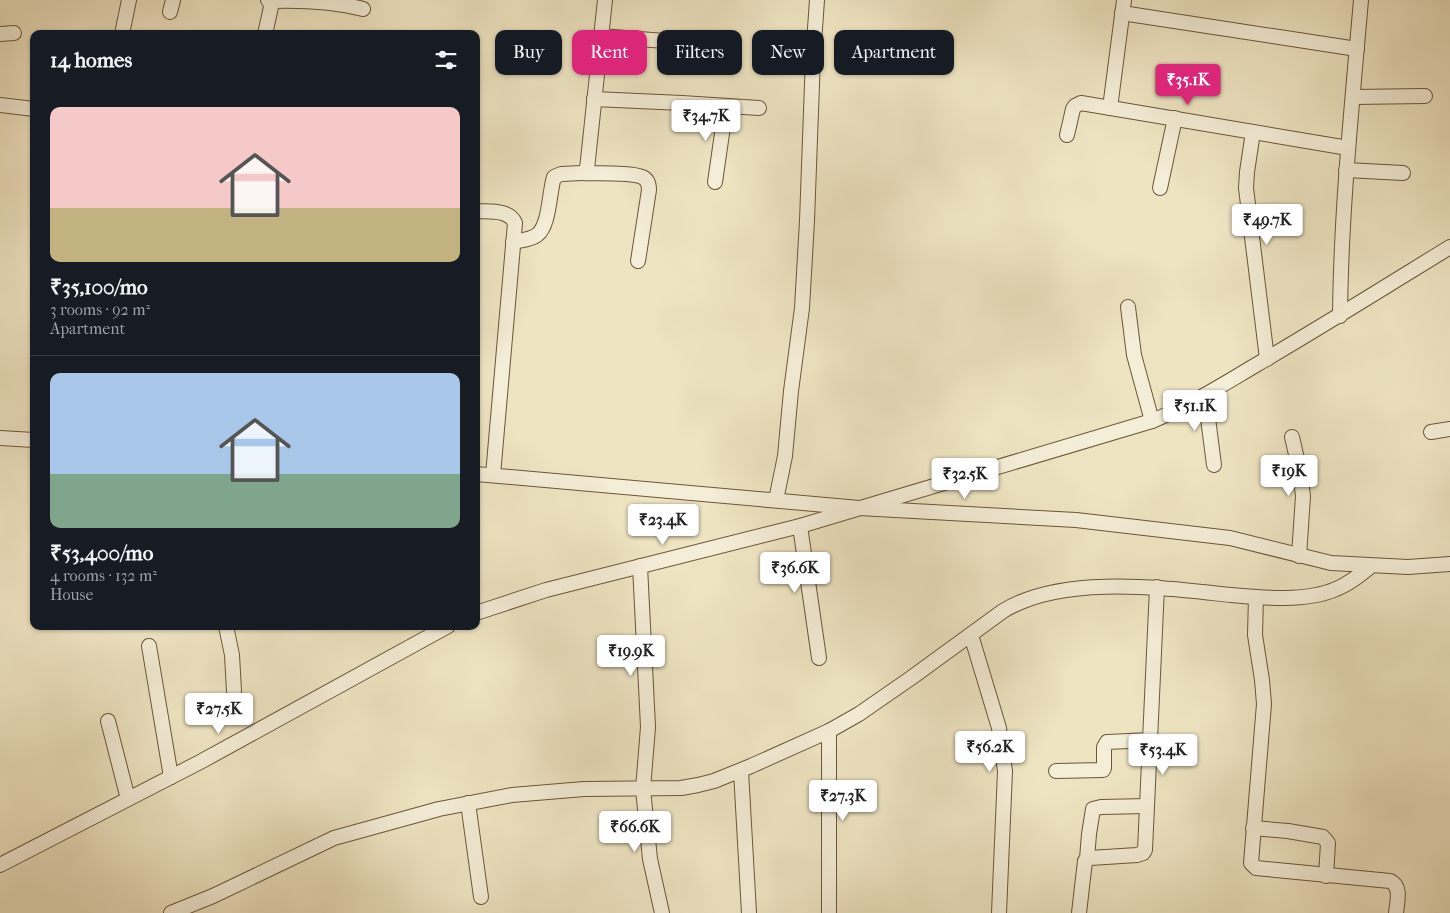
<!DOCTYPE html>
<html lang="en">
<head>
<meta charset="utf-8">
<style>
	:root { --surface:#171b24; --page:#242831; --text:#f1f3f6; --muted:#9ea1a6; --line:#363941; --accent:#db2777 }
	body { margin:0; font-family:"IM FELL French Canon",serif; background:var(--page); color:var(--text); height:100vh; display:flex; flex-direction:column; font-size:19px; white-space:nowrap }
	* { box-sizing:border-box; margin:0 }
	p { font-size:16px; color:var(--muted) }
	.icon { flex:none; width:28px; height:28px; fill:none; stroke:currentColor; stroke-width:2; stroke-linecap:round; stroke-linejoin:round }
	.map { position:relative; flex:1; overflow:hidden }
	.panel { position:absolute; left:30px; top:30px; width:450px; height:600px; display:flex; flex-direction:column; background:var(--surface); border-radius:10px; box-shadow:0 1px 4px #0004 }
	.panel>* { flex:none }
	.hud { position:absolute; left:495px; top:30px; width:475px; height:45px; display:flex; gap:10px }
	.price { position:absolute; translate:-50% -42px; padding:0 11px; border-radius:5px; background:#fff; color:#222; font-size:16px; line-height:32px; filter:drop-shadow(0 1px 2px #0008) }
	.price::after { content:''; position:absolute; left:50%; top:30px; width:15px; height:11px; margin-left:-8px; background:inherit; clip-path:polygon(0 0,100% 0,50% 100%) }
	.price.selected { background:var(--accent); color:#fff }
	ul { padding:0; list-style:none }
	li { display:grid; align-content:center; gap:10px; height:265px; padding:0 20px }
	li+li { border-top:1px solid var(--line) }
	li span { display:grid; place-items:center; height:155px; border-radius:10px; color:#555 }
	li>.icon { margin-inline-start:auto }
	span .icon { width:90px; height:90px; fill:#fffc; stroke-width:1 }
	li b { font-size:21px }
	h2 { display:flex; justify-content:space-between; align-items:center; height:60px; padding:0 20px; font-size:21px }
	.tag { padding:0 18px; border-radius:10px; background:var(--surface); box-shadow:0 1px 4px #0004; font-size:18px; line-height:45px }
	.tag.selected { background:var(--accent); color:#fff }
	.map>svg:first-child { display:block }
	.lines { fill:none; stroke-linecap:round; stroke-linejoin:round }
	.minor-casing { stroke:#6b5638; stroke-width:16 }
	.minor { stroke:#f4edd7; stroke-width:14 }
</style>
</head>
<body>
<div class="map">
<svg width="1450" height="913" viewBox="0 0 1450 913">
	<rect width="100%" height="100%" fill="#eee4c2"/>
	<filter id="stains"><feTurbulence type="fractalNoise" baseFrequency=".004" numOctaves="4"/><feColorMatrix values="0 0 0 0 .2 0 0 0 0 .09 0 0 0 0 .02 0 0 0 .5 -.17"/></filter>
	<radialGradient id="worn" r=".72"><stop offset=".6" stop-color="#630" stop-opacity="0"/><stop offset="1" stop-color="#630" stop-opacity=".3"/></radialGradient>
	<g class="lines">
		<!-- minor casing -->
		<g class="minor-casing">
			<g id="minor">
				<path d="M 270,1 C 302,0 332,1 363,9"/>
				<path d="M 170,12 L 173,0"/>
				<path d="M 1122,13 L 1357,49"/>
				<path d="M 0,34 L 14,33"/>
				<path d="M 122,34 L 129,0"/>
				<path d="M 265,34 L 271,7 L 270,1 L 268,0"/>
				<path d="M 600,36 L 678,42"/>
				<path d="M 1353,97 L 1425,96"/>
				<path d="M 594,99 L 682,103 L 759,108"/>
				<path d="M 0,105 L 34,109"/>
				<path d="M 1110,108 L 1124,0"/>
				<path d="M 1253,132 L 1247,172 L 1246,188 L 1267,359"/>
				<path d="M 1067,135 L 1073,109 L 1075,106 L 1081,103 L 1348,148"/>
				<path d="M 1346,170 L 1403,173"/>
				<path d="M 582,173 C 595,174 631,172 642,177 C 647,179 649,184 649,190 L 638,261"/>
				<path d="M 715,182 L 726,106"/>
				<path d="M 1160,188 L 1175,118"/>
				<path d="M 476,211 C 489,212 509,209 515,223 L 493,475"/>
				<path d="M 513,242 C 521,240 530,240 537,235 C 550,225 549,192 554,177 L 561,174 L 582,173 L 587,169 L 605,0"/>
				<path d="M 1128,307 L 1134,355 L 1152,421"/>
				<path d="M 1340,316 C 1341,210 1352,105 1361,0"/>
				<path d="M 1205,395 L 1214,465"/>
				<path d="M 1431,432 L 1450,429"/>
				<path d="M 1292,437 L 1300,472 L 1303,496 L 1299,556"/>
				<path d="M 0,438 L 34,440"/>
				<path d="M 476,474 L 859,508 L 1076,520 L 1230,538 L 1331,563 L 1408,567 L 1450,564"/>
				<path d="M 776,500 L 785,456 L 791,391 L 802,308 L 807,221 L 813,57 L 817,0"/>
				<path d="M 800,526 L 819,658"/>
				<path d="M 640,566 L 648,727 L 643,789 L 650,859 L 662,913"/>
				<path d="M 1256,597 L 1255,635 L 1262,680 L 1264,704 L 1251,863 L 1256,868 L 1390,881 C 1402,886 1397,903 1396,913"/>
				<path d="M 476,613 L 546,590 L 800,526 L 1152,421 C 1189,406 1222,385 1256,365 C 1321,327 1385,287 1450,247"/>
				<path d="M 226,626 L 232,655 L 234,691"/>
				<path d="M 971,635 L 999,728 L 1005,771 L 999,913"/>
				<path d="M 149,646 L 171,777"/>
				<path d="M 108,721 L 128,799"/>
				<path d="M 741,771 L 749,913"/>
				<path d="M 1056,771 L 1103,770 L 1104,768 L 1104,747 L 1107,742 L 1151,740"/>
				<path d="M 468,803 L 481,897"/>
				<path d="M 1253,828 L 1288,831 L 1323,837 L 1328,843 L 1326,876"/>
				<path d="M 1087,859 L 1089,834 L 1093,809 L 1101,807 L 1147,806"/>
				<path d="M 0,865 L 202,761 L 448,626"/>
				<path d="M 171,913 L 213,896 L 334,838 L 439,809 L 512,795 L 584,789 L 681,788 L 698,785 L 714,781 L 751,766 L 829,731 L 859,714 L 911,678 L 1003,611 C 1063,574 1163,588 1231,595 C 1262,598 1307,602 1336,589 C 1349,584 1360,575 1371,566"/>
				<path d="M 829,913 L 829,731"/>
				<path d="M 1079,913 L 1085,861 L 1090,858 L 1137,855 L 1143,853 L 1145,850 L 1157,587"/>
			</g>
		</g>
		<!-- minor -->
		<use href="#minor" class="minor"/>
	</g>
	<rect width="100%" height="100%" filter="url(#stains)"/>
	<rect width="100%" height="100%" fill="url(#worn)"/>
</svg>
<b class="price selected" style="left:1188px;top:106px">₹35.1K</b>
<b class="price" style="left:706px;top:142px">₹34.7K</b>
<b class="price" style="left:1267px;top:246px">₹49.7K</b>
<b class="price" style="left:1195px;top:432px">₹51.1K</b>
<b class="price" style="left:1289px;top:497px">₹19K</b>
<b class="price" style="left:965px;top:500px">₹32.5K</b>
<b class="price" style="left:663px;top:546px">₹23.4K</b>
<b class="price" style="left:795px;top:594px">₹36.6K</b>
<b class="price" style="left:631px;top:677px">₹19.9K</b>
<b class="price" style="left:219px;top:735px">₹27.5K</b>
<b class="price" style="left:990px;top:773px">₹56.2K</b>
<b class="price" style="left:1163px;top:776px">₹53.4K</b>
<b class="price" style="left:843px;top:822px">₹27.3K</b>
<b class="price" style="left:635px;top:853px">₹66.6K</b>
<div class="hud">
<a class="tag">Buy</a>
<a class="tag selected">Rent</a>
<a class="tag">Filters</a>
<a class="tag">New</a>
<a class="tag">Apartment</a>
</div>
<section class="panel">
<h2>14 homes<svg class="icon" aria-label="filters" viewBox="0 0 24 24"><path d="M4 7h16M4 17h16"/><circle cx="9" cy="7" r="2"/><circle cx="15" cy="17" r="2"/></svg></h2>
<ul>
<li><span style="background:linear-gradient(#f6c9c9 65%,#c2b280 0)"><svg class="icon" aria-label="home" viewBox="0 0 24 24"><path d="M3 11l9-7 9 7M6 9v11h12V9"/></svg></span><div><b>₹35,100/mo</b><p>3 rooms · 92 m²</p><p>Apartment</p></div></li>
<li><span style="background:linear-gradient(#a9c7e8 65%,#7fa58c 0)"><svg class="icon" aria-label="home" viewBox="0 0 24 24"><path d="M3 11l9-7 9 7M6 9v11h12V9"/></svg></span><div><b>₹53,400/mo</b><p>4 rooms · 132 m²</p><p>House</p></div></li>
</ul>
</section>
</div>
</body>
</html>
